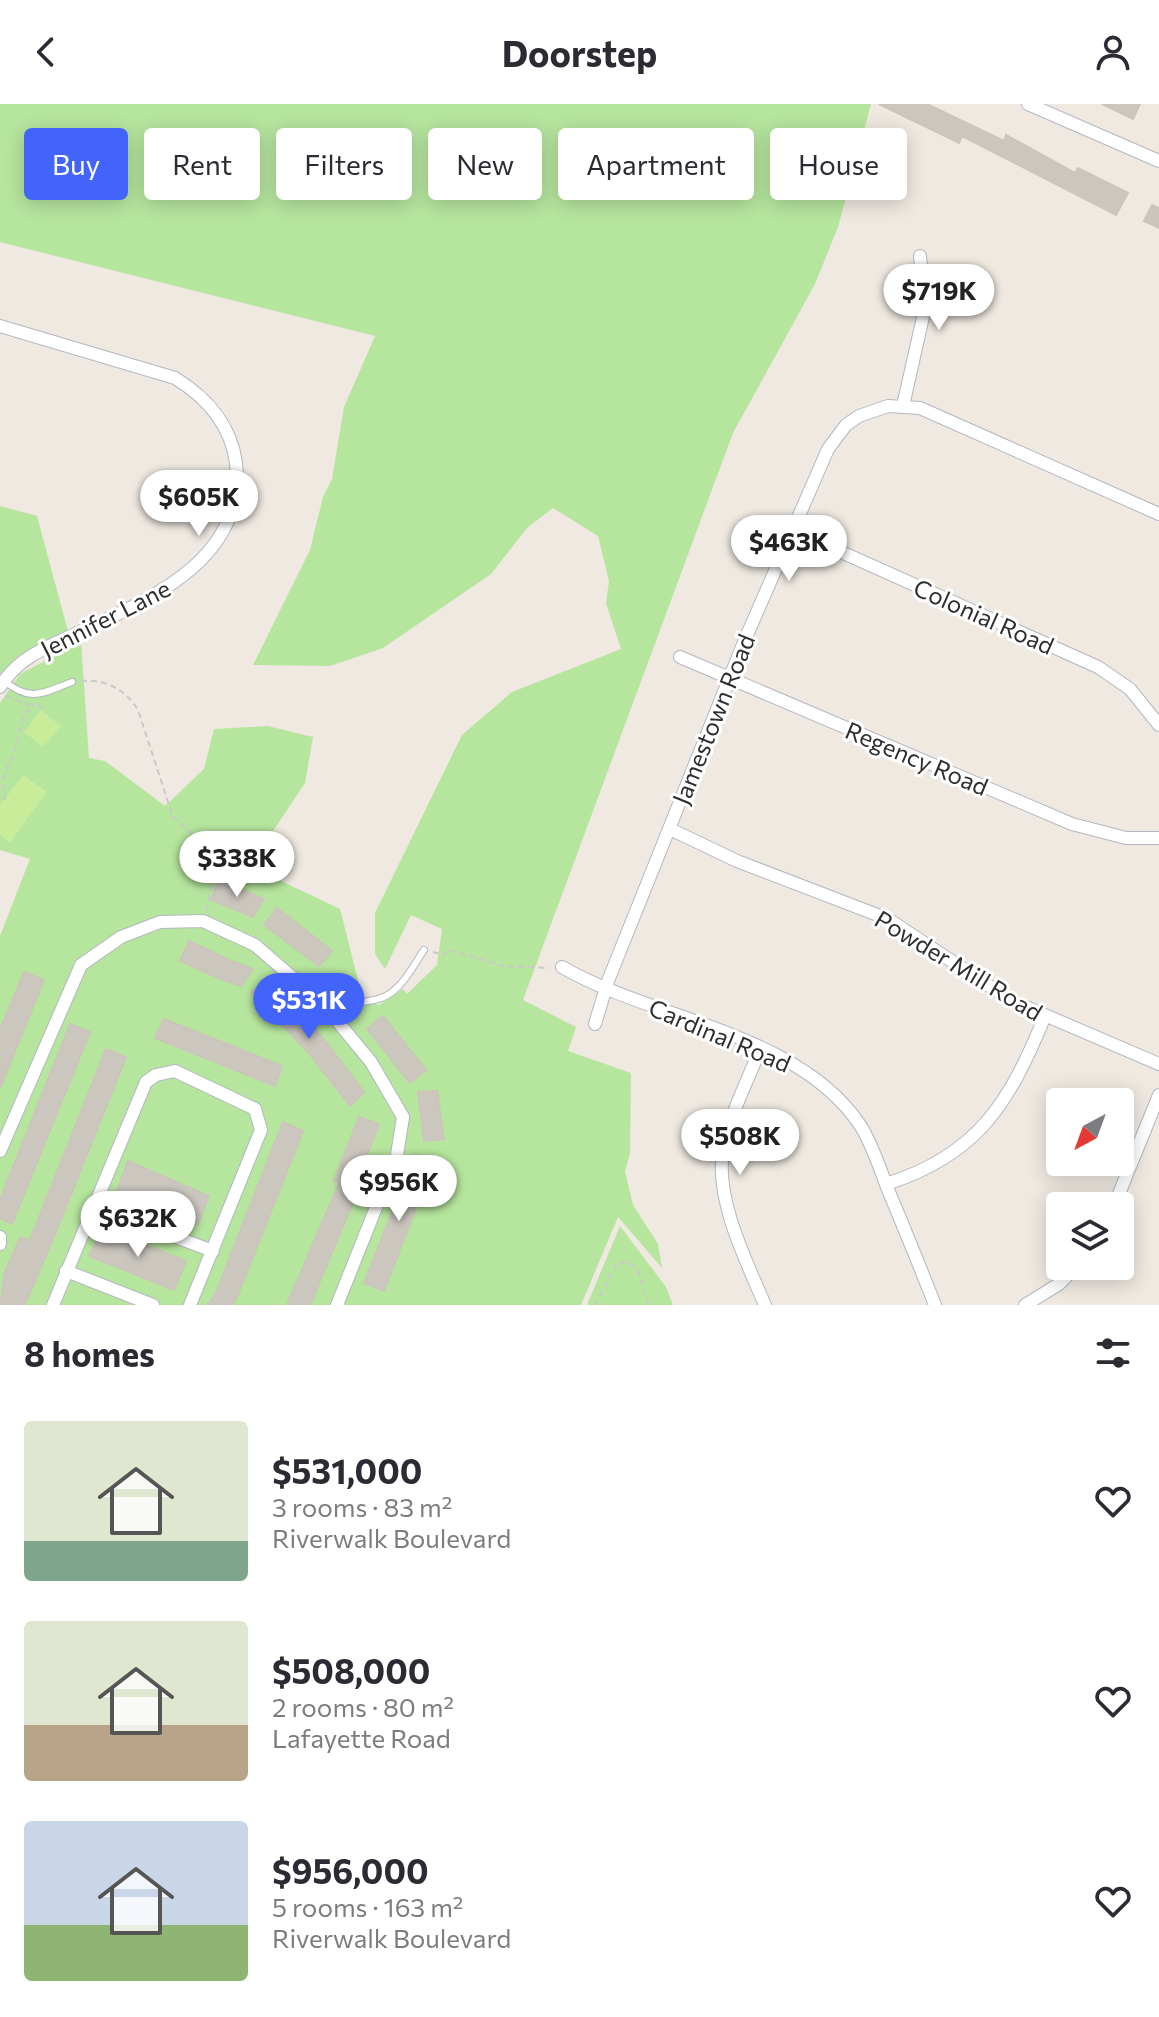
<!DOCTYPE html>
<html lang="en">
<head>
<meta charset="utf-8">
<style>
	:root { --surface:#fff; --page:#f2f2f3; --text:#2b2b33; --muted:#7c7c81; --accent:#4264fb }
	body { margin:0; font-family:Commissioner,sans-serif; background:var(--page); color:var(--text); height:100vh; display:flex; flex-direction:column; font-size:30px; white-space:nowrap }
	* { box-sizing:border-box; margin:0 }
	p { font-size:26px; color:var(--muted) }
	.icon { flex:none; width:44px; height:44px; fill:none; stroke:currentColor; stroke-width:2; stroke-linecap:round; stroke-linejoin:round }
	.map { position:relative; height:1201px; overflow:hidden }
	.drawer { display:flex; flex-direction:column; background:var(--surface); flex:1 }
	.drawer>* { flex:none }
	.hud { position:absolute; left:24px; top:24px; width:1112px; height:72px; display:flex; gap:16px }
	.needle { width:52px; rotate:221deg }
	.fabs { position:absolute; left:1046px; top:984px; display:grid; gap:16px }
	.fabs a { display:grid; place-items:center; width:88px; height:88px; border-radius:8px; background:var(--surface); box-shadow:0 4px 20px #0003; font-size:40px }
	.price { position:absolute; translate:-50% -68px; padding:0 18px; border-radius:28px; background:#fff; color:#222; font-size:26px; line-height:52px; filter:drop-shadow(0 2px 4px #0008) }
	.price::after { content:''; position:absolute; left:50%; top:48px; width:24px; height:18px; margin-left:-12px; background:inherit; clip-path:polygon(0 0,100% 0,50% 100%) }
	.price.active { background:var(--accent); color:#fff }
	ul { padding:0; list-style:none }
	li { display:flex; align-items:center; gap:24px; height:200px; padding:0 24px }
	li span { display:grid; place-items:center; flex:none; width:224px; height:160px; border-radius:8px; color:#555 }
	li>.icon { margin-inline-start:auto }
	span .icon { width:96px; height:96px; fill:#fffc; stroke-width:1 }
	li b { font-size:34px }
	h2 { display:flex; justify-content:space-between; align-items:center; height:96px; padding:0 24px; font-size:34px }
	.tag { padding:0 28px; border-radius:8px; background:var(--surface); box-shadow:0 4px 20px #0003; font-size:28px; line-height:72px }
	.tag.active { background:var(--accent); color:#fff }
	header { display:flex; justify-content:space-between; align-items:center; height:104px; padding:0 24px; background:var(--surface); font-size:36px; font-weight:700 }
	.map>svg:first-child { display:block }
	.green { fill:#b6e59e }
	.pitch { fill:#c9ec9a }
	.building { fill:#cbc7bf; stroke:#cbc5ba; stroke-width:2 }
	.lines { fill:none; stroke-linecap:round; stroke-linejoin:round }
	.lane-casing { stroke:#b4b7c1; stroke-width:8 }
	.street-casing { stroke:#b4b7c1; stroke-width:14 }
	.path { stroke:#c9c9c9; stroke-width:2; stroke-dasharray:6 4; stroke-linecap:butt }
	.lane { stroke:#fff; stroke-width:6 }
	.street { stroke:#fff; stroke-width:12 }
	.labels { text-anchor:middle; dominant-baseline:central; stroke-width:6; stroke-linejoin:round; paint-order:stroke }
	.street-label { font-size:24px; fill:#2e2e2e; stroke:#fff }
</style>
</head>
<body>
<header><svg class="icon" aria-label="back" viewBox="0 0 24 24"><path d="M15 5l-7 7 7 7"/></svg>Doorstep<svg class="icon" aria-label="person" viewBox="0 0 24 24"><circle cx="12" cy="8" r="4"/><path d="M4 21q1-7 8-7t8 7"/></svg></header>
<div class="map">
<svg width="1159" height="1201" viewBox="0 0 1159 1201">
	<rect width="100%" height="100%" fill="#efe9e1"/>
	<!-- green -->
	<g class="green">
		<path d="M 0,0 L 871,0 L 838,123 L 815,180 L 733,329 L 523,896 L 576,923 L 568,947 L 631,969 L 630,1049 L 625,1067 L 633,1101 L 658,1140 L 662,1164 L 618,1113 L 581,1201 L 0,1201 L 0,832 L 30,755 L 0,746 L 0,599 L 20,570 L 81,538 L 89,654 L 105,657 L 165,702 L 204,665 L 214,625 L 268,622 L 313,633 L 305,679 L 250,762 L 340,805 L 363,896 L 379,901 L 403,885 L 407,890 L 437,861 L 442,825 L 411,811 L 385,865 L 375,850 L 375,809 L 462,631 L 512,588 L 621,545 L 606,499 L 609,477 L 598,432 L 553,404 L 527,424 L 491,470 L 383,544 L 330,562 L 253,561 L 310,446 L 323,393 L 332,375 L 344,303 L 375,232 L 0,138 Z"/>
		<path d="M 0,402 L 37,412 L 69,531 L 0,577 Z"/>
		<path d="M 620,1122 L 666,1183 L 673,1201 L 587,1201 Z"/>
	</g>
	<!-- pitch -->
	<g class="pitch">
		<path d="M 41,606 L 61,622 L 43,643 L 24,628 Z"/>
		<path d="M 23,671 L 47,688 L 10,739 L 0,731 L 0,701 Z"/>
	</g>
	<!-- building -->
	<g class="building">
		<path d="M 879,0 L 927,0 L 1004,37 L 1006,31 L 1075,69 L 1078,64 L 1128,89 L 1116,111 L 962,32 L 959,39 Z"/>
		<path d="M 1102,0 L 1140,0 L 1133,15 Z"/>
		<path d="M 1152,101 L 1159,104 L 1159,124 L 1144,117 Z"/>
		<path d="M 219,776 L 264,795 L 253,813 L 211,796 Z"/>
		<path d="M 277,804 L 332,847 L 319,862 L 264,821 Z"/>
		<path d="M 189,837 L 229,856 L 253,865 L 241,882 L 221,875 L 180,857 Z"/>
		<path d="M 24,868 L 44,876 L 0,984 L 0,926 Z"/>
		<path d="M 268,876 L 322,933 L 364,988 L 350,1002 L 308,948 L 251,888 Z"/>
		<path d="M 383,912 L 426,966 L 410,979 L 367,925 Z"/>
		<path d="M 164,915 L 282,962 L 275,982 L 155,934 Z"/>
		<path d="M 70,920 L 90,928 L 12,1120 L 0,1114 L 0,1096 Z"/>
		<path d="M 106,945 L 126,953 L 56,1128 L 25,1201 L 0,1201 L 5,1168 L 20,1134 L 30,1136 Z"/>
		<path d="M 437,987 L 444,1035 L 424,1037 L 418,988 Z"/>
		<path d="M 359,1013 L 379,1020 L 350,1094 L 354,1096 L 310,1201 L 287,1201 L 339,1079 L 334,1077 Z"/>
		<path d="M 283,1018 L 303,1027 L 239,1188 L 233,1201 L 207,1201 L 215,1191 Z"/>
		<path d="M 415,1050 L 434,1058 L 384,1187 L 364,1179 Z"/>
		<path d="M 128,1057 L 209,1092 L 198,1121 L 116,1089 Z"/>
		<path d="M 103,1124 L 186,1157 L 174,1186 L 89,1152 Z"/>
	</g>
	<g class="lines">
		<!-- lane casing -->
		<g class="lane-casing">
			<g id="lane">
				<path d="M 4,577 C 32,599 42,589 72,578"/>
				<path d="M 331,910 C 347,897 355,900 374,896 C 399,892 411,865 424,846"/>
			</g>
		</g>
		<!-- street casing -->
		<g class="street-casing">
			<g id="street">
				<path d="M 1028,0 L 1159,57"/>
				<path d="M 0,222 L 175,274 C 206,293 231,321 236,359 C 247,458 145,497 73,531 C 44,544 17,555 0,583"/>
				<path d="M 903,302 L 925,204 L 920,152"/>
				<path d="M 792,426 L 1098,563 L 1130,585 L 1159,621"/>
				<path d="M 680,553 L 1072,720 L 1126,734 L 1159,734"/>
				<path d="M 670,725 L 737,757 L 888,815 L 1012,897 L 1159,960"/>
				<path d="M 562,863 C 653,916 798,928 860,1021 C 873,1041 880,1066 889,1088 C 905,1126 920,1163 935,1201"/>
				<path d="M 595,920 L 608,877 L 744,538 L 828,345 L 846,321 L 859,312 L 888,302 L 920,304 L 1159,410"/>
				<path d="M 760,945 C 747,979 728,1013 723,1049 C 715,1095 747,1159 765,1201"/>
				<path d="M 0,1047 L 81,861 L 121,833 L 160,818 L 203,817 L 255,841 L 324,901 L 371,958 L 403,1013 L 397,1051 L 337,1201"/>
				<path d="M 886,1080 C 979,1051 1010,997 1045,912"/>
				<path d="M 92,1102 L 213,1147"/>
				<path d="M 1114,1102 L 1159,991"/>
				<path d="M 0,1133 L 0,1140"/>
				<path d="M 66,1167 L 153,1201"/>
				<path d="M 53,1201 L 146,978 L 156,971 L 175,967 L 255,1005 L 261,1026 L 190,1201"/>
				<path d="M 1025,1201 L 1059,1180 L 1077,1162"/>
			</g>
		</g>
		<!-- path -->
		<g class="path">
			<path d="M 81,577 C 106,575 125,585 138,606 L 173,713 L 219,753 L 206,807"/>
			<path d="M 6,592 L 30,601"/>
			<path d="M 39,599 L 41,606"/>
			<path d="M 5,696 C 0,676 7,665 14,647 C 22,630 18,612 34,600"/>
			<path d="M 433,848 L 444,851 L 449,846 L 504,862 L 549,864"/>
			<path d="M 595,1201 L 616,1161 L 628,1158 L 638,1166 L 648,1201"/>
		</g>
		<!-- lane -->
		<use href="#lane" class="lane"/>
		<!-- street -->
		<use href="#street" class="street"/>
	</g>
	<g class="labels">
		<!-- street labels -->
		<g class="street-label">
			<text transform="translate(984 512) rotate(24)">Colonial Road</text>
			<text transform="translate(105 514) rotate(-27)">Jennifer Lane</text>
			<text transform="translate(713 615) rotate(-68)">Jamestown Road</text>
			<text transform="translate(917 654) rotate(23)">Regency Road</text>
			<text transform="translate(959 861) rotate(31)">Powder Mill Road</text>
			<text transform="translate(720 931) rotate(23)">Cardinal Road</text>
		</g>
	</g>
</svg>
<div class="fabs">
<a><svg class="needle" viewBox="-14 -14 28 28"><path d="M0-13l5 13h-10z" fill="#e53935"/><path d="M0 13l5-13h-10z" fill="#7c7c81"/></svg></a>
<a><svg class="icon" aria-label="layers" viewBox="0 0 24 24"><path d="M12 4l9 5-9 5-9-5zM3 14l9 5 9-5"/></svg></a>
</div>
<b class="price" style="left:939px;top:228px">$719K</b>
<b class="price" style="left:199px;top:434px">$605K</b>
<b class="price" style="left:789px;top:479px">$463K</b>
<b class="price" style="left:237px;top:795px">$338K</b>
<b class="price active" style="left:309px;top:937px">$531K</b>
<b class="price" style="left:740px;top:1073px">$508K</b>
<b class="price" style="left:399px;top:1119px">$956K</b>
<b class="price" style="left:138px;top:1155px">$632K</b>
<div class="hud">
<a class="tag active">Buy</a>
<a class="tag">Rent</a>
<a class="tag">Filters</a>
<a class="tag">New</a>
<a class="tag">Apartment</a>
<a class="tag">House</a>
</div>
</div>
<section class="drawer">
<h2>8 homes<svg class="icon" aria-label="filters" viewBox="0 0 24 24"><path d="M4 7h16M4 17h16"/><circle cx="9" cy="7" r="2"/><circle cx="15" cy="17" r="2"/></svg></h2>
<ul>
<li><span style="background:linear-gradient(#dfe7d0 75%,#7fa58c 0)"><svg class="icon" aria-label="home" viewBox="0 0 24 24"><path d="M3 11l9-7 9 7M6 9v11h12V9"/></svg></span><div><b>$531,000</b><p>3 rooms · 83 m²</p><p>Riverwalk Boulevard</p></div><svg class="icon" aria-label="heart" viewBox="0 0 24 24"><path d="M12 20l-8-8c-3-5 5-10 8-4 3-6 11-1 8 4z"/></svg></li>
<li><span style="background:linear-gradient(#dfe7d0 65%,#b9a48a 0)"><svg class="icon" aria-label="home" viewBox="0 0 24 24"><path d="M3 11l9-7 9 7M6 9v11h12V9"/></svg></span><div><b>$508,000</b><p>2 rooms · 80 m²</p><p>Lafayette Road</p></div><svg class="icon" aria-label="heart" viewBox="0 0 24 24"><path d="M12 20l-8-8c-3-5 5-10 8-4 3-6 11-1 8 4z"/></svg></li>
<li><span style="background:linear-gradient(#c9d6e8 65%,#8fb573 0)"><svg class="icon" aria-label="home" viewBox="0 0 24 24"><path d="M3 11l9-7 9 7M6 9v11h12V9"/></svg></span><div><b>$956,000</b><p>5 rooms · 163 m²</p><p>Riverwalk Boulevard</p></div><svg class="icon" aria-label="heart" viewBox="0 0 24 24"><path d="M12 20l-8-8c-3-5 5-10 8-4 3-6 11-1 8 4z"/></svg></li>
</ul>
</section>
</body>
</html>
